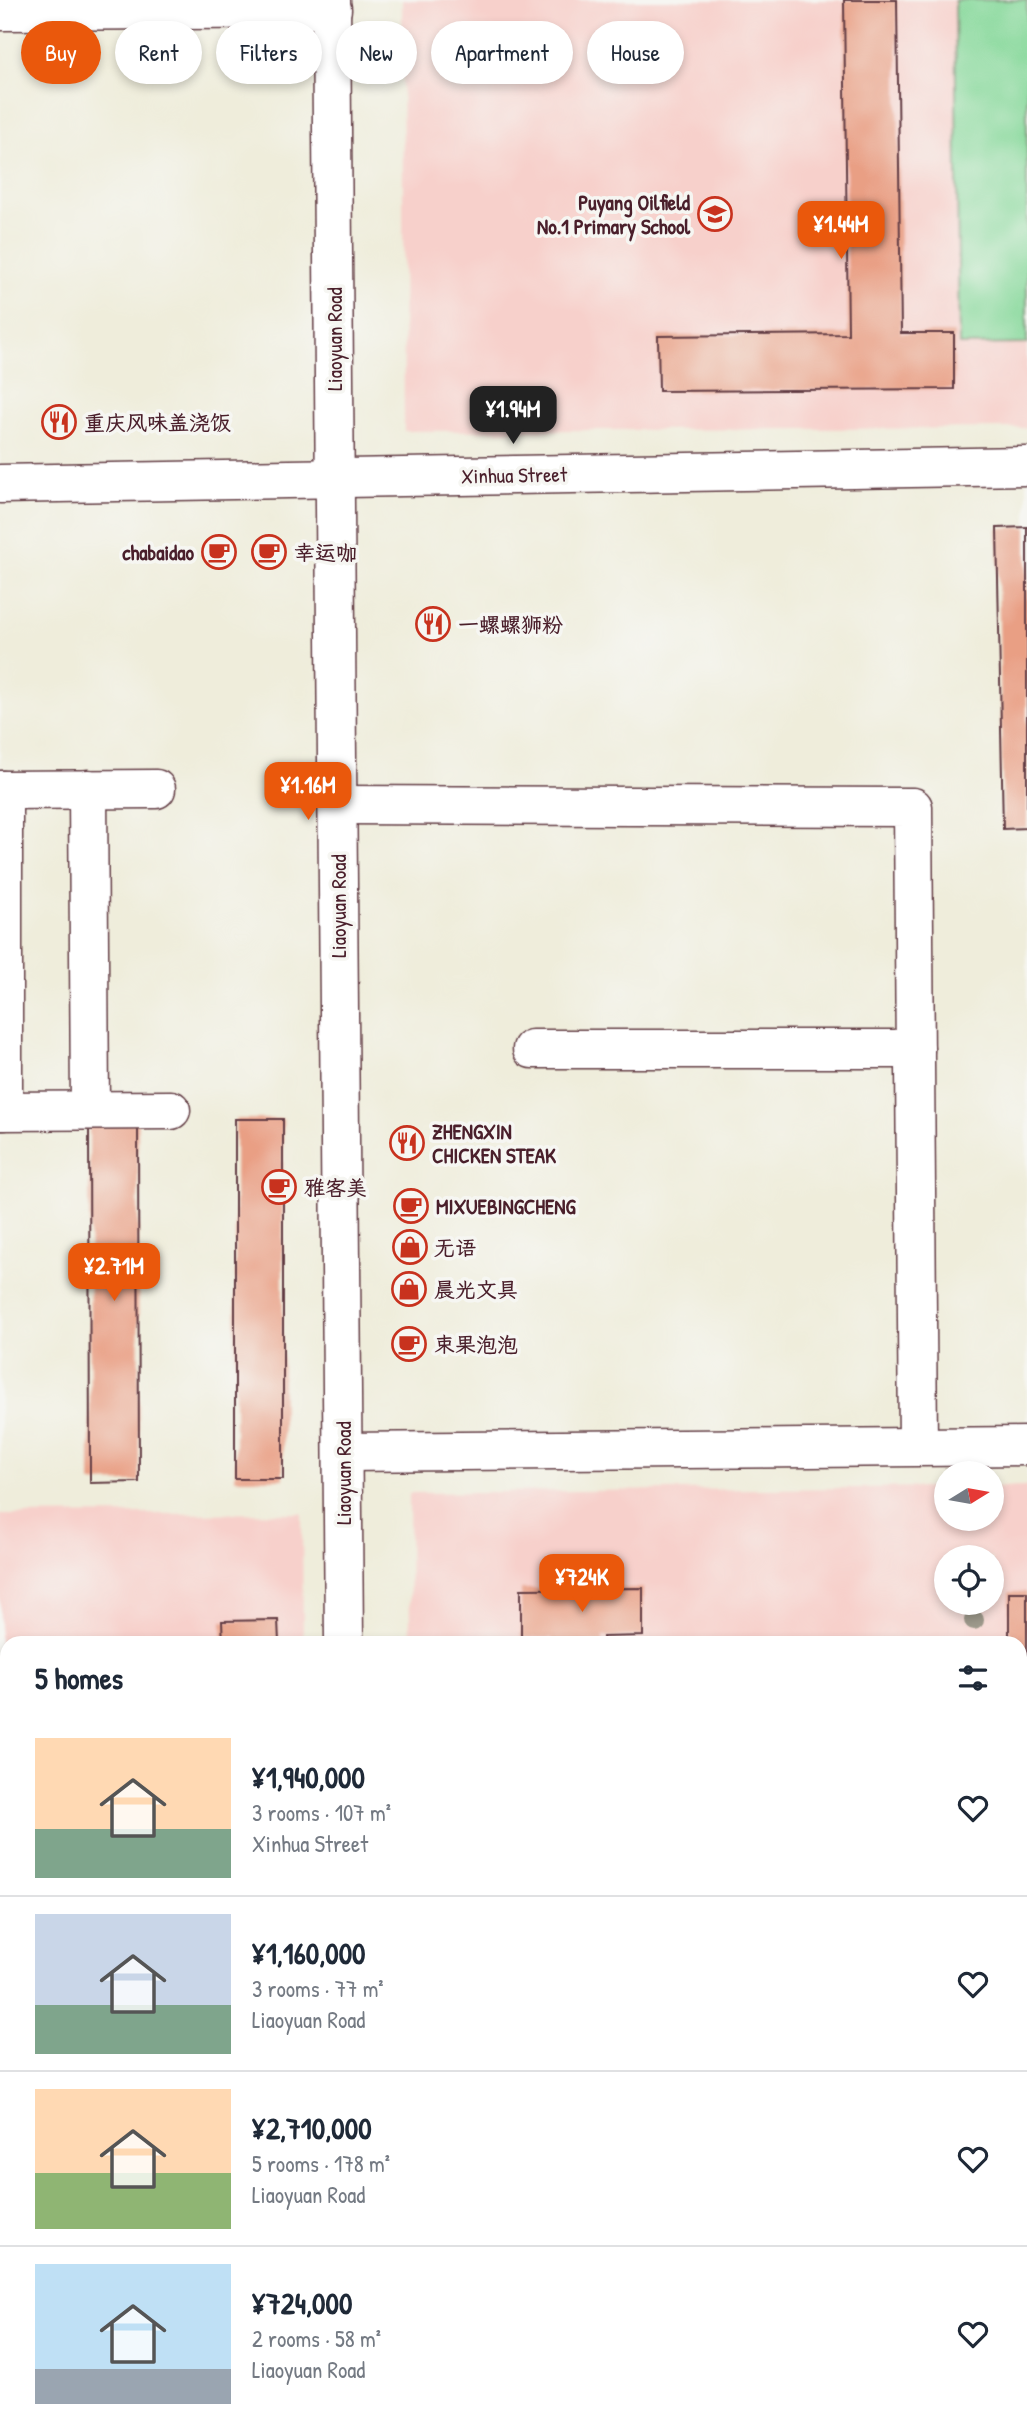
<!DOCTYPE html>
<html lang="en">
<head>
<meta charset="utf-8">
<style>
	:root { --surface:#fff; --page:#f2f2f3; --text:#1f2937; --muted:#747a83; --line:#e0e1e3; --accent:#ea580c }
	body { margin:0; font-family:"Patrick Hand","LXGW WenKai TC",sans-serif; background:var(--page); color:var(--text); height:100vh; display:flex; flex-direction:column; font-size:26px; white-space:nowrap }
	* { box-sizing:border-box; margin:0 }
	p { font-size:23px; color:var(--muted) }
	.icon { flex:none; width:38px; height:38px; fill:none; stroke:currentColor; stroke-width:2; stroke-linecap:round; stroke-linejoin:round }
	.map { position:relative; flex:1; overflow:hidden }
	.sheet { position:absolute; left:0px; top:1636px; width:1027px; height:800px; display:flex; flex-direction:column; background:var(--surface); border-radius:21px 21px 0 0; box-shadow:0 4px 10px #0003 }
	.sheet>* { flex:none }
	.hud { position:absolute; left:21px; top:21px; width:985px; height:63px; display:flex; gap:14px }
	.needle { width:46px; rotate:79deg }
	.tools { position:absolute; left:934px; top:1461px; display:grid; gap:14px }
	.tools a { display:grid; place-items:center; width:70px; height:70px; border-radius:50%; background:var(--surface); box-shadow:0 4px 10px #0003; font-size:35px }
	.price { position:absolute; translate:-50% -60px; padding:0 16px; border-radius:14px; background:var(--accent); color:#fff; font-size:23px; line-height:46px; filter:drop-shadow(0 2px 4px #0008) }
	.price::after { content:''; position:absolute; left:50%; top:42px; width:21px; height:16px; margin-left:-10px; background:inherit; clip-path:polygon(0 0,100% 0,50% 100%) }
	.price.active { background:#222; color:#fff }
	ul { padding:0; list-style:none }
	li { display:flex; align-items:center; gap:21px; height:175px; padding:0 35px }
	li+li { border-top:2px solid var(--line) }
	li span { display:grid; place-items:center; flex:none; width:196px; height:140px; border-radius:0px; color:#555 }
	li>.icon { margin-inline-start:auto }
	span .icon { width:84px; height:84px; fill:#fffc; stroke-width:1 }
	li b { font-size:30px }
	h2 { display:flex; justify-content:space-between; align-items:center; height:84px; padding:0 35px; font-size:30px }
	.pill { padding:0 24px; border-radius:32px; background:var(--surface); box-shadow:0 4px 10px #0003; font-size:24px; line-height:63px }
	.pill.active { background:var(--accent); color:#fff }
	.map>svg:first-child { display:block }
	.built { fill:#f7d0cb; fill-rule:evenodd }
	.green { fill:#85d89a; stroke:#687c62; stroke-width:2 }
	.building { fill:#e99f84 }
	.lines { fill:none; stroke-linecap:round; stroke-linejoin:round }
	.minor-casing { stroke:#633e45; stroke-width:41 }
	.minor { stroke:#fff; stroke-width:38 }
	.tree { fill:#9e9a8c }
	.labels { text-anchor:middle; dominant-baseline:central; stroke-width:7; stroke-linejoin:round; paint-order:stroke }
	.poi-label { font-size:21px; font-weight:bold; fill:#4a1f2b; stroke:#f6f6f2; text-anchor:start }
	.street-label { font-size:21px; fill:#4a1f2b; stroke:#f6f6f2 }
</style>
</head>
<body>
<div class="map">
<svg width="1027" height="2435" viewBox="0 0 1027 2435">
	<rect width="100%" height="100%" fill="#f6f6f2"/>
	<filter id="ink" filterUnits="userSpaceOnUse"><feTurbulence type="fractalNoise" baseFrequency=".0143" numOctaves="2"/><feDisplacementMap in="SourceGraphic" scale="14" xChannelSelector="R" yChannelSelector="G"/><feConvolveMatrix kernelMatrix="1 2 1 2 8 2 1 2 1" color-interpolation-filters="sRGB"/></filter>
	<filter id="wash" filterUnits="userSpaceOnUse"><feTurbulence type="fractalNoise" baseFrequency=".00686" numOctaves="4" result="noise"/><feDisplacementMap in="SourceGraphic" scale="28" xChannelSelector="R" yChannelSelector="G"/><feGaussianBlur stdDeviation="1.57" result="paint"/><feColorMatrix in="noise" values="0 0 0 0 0 0 0 0 0 0 0 0 0 0 0 0 0 1.4 0 .05"/><feComposite in="paint" operator="in"/></filter>
	<g filter="url(#wash)">
		<rect width="100%" height="100%" fill="#efeddb"/>
		<!-- built -->
		<g class="built">
			<path d="M 402,0 L 1027,0 L 1027,428 L 404,431 Z"/>
			<path d="M 1027,1486 L 1027,2435 L 414,2435 L 414,2429 L 1020,2429 L 1020,1643 L 410,1643 L 409,1493 L 947,1487 L 947,1519 L 992,1519 L 992,1487 ZM 947,1558 L 992,1558 L 992,1603 L 947,1603 Z"/>
			<path d="M 302,1513 L 303,1643 L 7,1643 L 7,2429 L 311,2429 L 311,2435 L 0,2435 L 0,1515 Z"/>
		</g>
		<!-- green -->
		<path class="green" d="M 955,0 L 1027,0 L 1027,344 L 959,345 Z"/>
		<g id="blocks">
			<!-- building -->
			<g class="building">
				<path d="M 844,0 L 897,0 L 901,333 L 954,333 L 954,389 L 659,391 L 658,336 L 848,334 Z"/>
				<path d="M 1027,527 L 1027,828 L 1003,829 L 997,528 Z"/>
				<rect x="235" y="1119" width="48" height="360"/>
				<path d="M 89,1123 L 138,1123 L 139,1482 L 90,1483 Z"/>
				<path d="M 643,1588 L 643,1636 L 603,1637 L 603,1643 L 552,1643 L 552,1638 L 521,1638 L 521,1589 Z"/>
				<path d="M 1009,1592 L 1027,1592 L 1027,1871 L 1020,1872 L 1020,1643 L 1009,1643 Z"/>
				<path d="M 278,1620 L 279,1643 L 223,1643 L 222,1621 Z"/>
				<rect x="0" y="1777" width="7" height="74"/>
				<rect x="562" y="2429" width="51" height="6"/>
				<rect x="636" y="2429" width="38" height="6"/>
			</g>
		</g>
	</g>
	<g filter="url(#ink)">
		<use href="#blocks" fill-opacity="0" stroke="#633e45" stroke-width="2"/>
		<g class="lines">
			<!-- minor casing -->
			<g class="minor-casing">
				<g id="minor">
					<path d="M 331,0 L 344,1643"/>
					<path d="M 0,11 L 332,9"/>
					<path d="M 0,484 L 1027,466"/>
					<path d="M 88,789 L 90,1110"/>
					<path d="M 0,790 L 156,789"/>
					<path d="M 337,805 L 913,807 L 918,1446"/>
					<path d="M 532,1049 L 915,1049"/>
					<path d="M 0,1111 L 171,1110"/>
					<path d="M 3,1111 L 3,790"/>
					<path d="M 343,1452 L 1027,1446"/>
					<path d="M 0,1914 L 7,1914"/>
					<path d="M 1020,2219 L 1027,2219"/>
					<path d="M 164,2429 L 164,2435"/>
					<path d="M 351,2429 L 351,2435"/>
					<path d="M 706,2429 L 706,2435"/>
				</g>
			</g>
			<!-- minor -->
			<use href="#minor" class="minor"/>
		</g>
		<!-- trees -->
		<circle class="tree" cx="974" cy="1620" r="10"/>
	</g>
	<!-- icons -->
	<defs>
		<g id="school-ring" transform="scale(1.75)"><circle r="9.5" fill="#f6f6f2" stroke="#c8321e" stroke-width="1.5"/><path d="M0-5L7-2L0 1L-7-2ZM-4 1L0 2.5L4 1V4Q0 6-4 4Z" fill="#c8321e"/></g>
		<g id="restaurant-ring" transform="scale(1.75)"><circle r="9.5" fill="#f6f6f2" stroke="#c8321e" stroke-width="1.5"/><path d="M-5-6h1v4h1v-4h1v4h1v-4h1v5L-1.5 .5V6h-2V.5L-5-1ZM5-6V6H3V1.5H1.5Q1.5-4 5-6Z" fill="#c8321e"/></g>
		<g id="cafe-ring" transform="scale(1.75)"><circle r="9.5" fill="#f6f6f2" stroke="#c8321e" stroke-width="1.5"/><path d="M-5.5-4.5H6V0H3Q3 3.5 0 3.5H-2.5Q-5.5 3.5-5.5 0ZM3-3.2v2h1.7v-2ZM-6 4.5H4V6H-6Z" fill="#c8321e"/></g>
		<g id="shop-ring" transform="scale(1.75)"><circle r="9.5" fill="#f6f6f2" stroke="#c8321e" stroke-width="1.5"/><path d="M-5-2.5h2.3a2.7 3.5 0 0 1 5.4 0H5L5.5 6h-11ZM-1.5-2.5h3a1.5 2.3 0 0 0-3 0Z" fill="#c8321e"/></g>
	</defs>
	<g fill-rule="evenodd">
		<use href="#school-ring" x="715" y="214"/>
		<use href="#restaurant-ring" x="59" y="422"/>
		<use href="#cafe-ring" x="219" y="552"/>
		<use href="#cafe-ring" x="269" y="552"/>
		<use href="#restaurant-ring" x="433" y="624"/>
		<use href="#restaurant-ring" x="407" y="1143"/>
		<use href="#cafe-ring" x="279" y="1187"/>
		<use href="#cafe-ring" x="411" y="1206"/>
		<use href="#shop-ring" x="410" y="1247"/>
		<use href="#shop-ring" x="409" y="1289"/>
		<use href="#cafe-ring" x="409" y="1344"/>
	</g>
	<g class="labels">
		<!-- poi labels -->
		<g class="poi-label">
			<text x="690" y="202" text-anchor="end">Puyang Oilfield<tspan x="690" dy="24">No.1 Primary School</tspan></text>
			<text x="84" y="422">重庆风味盖浇饭</text>
			<text x="194" y="552" text-anchor="end">chabaidao</text>
			<text x="294" y="552">幸运咖</text>
			<text x="458" y="624">一螺螺狮粉</text>
			<text x="432" y="1131">ZHENGXIN<tspan x="432" dy="24">CHICKEN STEAK</tspan></text>
			<text x="304" y="1187">雅客美</text>
			<text x="436" y="1206">MIXUEBINGCHENG</text>
			<text x="434" y="1247">无语</text>
			<text x="434" y="1289">晨光文具</text>
			<text x="434" y="1344">束果泡泡</text>
		</g>
		<!-- street labels -->
		<g class="street-label">
			<text transform="translate(334 339) rotate(-90)">Liaoyuan Road</text>
			<text transform="translate(514 475) rotate(-1)">Xinhua Street</text>
			<text transform="translate(338 906) rotate(-90)">Liaoyuan Road</text>
			<text transform="translate(343 1473) rotate(-90)">Liaoyuan Road</text>
		</g>
	</g>
</svg>
<div class="tools">
<a><svg class="needle" viewBox="-14 -14 28 28"><path d="M0-13l5 13h-10z" fill="#e53935"/><path d="M0 13l5-13h-10z" fill="#747a83"/></svg></a>
<a><svg class="icon" aria-label="locate" viewBox="0 0 24 24"><circle cx="12" cy="12" r="6"/><path d="M12 2v4M12 18v4M2 12h4M18 12h4"/></svg></a>
</div>
<b class="price" style="left:841px;top:261px">¥1.44M</b>
<b class="price active" style="left:513px;top:446px">¥1.94M</b>
<b class="price" style="left:308px;top:822px">¥1.16M</b>
<b class="price" style="left:114px;top:1303px">¥2.71M</b>
<b class="price" style="left:582px;top:1614px">¥724K</b>
<div class="hud">
<a class="pill active">Buy</a>
<a class="pill">Rent</a>
<a class="pill">Filters</a>
<a class="pill">New</a>
<a class="pill">Apartment</a>
<a class="pill">House</a>
</div>
<section class="sheet">
<h2>5 homes<svg class="icon" aria-label="filters" viewBox="0 0 24 24"><path d="M4 7h16M4 17h16"/><circle cx="9" cy="7" r="2"/><circle cx="15" cy="17" r="2"/></svg></h2>
<ul>
<li><span style="background:linear-gradient(#ffd9b3 65%,#7fa58c 0)"><svg class="icon" aria-label="home" viewBox="0 0 24 24"><path d="M3 11l9-7 9 7M6 9v11h12V9"/></svg></span><div><b>¥1,940,000</b><p>3 rooms · 107 m²</p><p>Xinhua Street</p></div><svg class="icon" aria-label="heart" viewBox="0 0 24 24"><path d="M12 20l-8-8c-3-5 5-10 8-4 3-6 11-1 8 4z"/></svg></li>
<li><span style="background:linear-gradient(#c9d6e8 65%,#7fa58c 0)"><svg class="icon" aria-label="home" viewBox="0 0 24 24"><path d="M3 11l9-7 9 7M6 9v11h12V9"/></svg></span><div><b>¥1,160,000</b><p>3 rooms · 77 m²</p><p>Liaoyuan Road</p></div><svg class="icon" aria-label="heart" viewBox="0 0 24 24"><path d="M12 20l-8-8c-3-5 5-10 8-4 3-6 11-1 8 4z"/></svg></li>
<li><span style="background:linear-gradient(#ffd9b3 60%,#8fb573 0)"><svg class="icon" aria-label="home" viewBox="0 0 24 24"><path d="M3 11l9-7 9 7M6 9v11h12V9"/></svg></span><div><b>¥2,710,000</b><p>5 rooms · 178 m²</p><p>Liaoyuan Road</p></div><svg class="icon" aria-label="heart" viewBox="0 0 24 24"><path d="M12 20l-8-8c-3-5 5-10 8-4 3-6 11-1 8 4z"/></svg></li>
<li><span style="background:linear-gradient(#bfe0f5 75%,#9aa5b1 0)"><svg class="icon" aria-label="home" viewBox="0 0 24 24"><path d="M3 11l9-7 9 7M6 9v11h12V9"/></svg></span><div><b>¥724,000</b><p>2 rooms · 58 m²</p><p>Liaoyuan Road</p></div><svg class="icon" aria-label="heart" viewBox="0 0 24 24"><path d="M12 20l-8-8c-3-5 5-10 8-4 3-6 11-1 8 4z"/></svg></li>
</ul>
</section>
</div>
</body>
</html>
